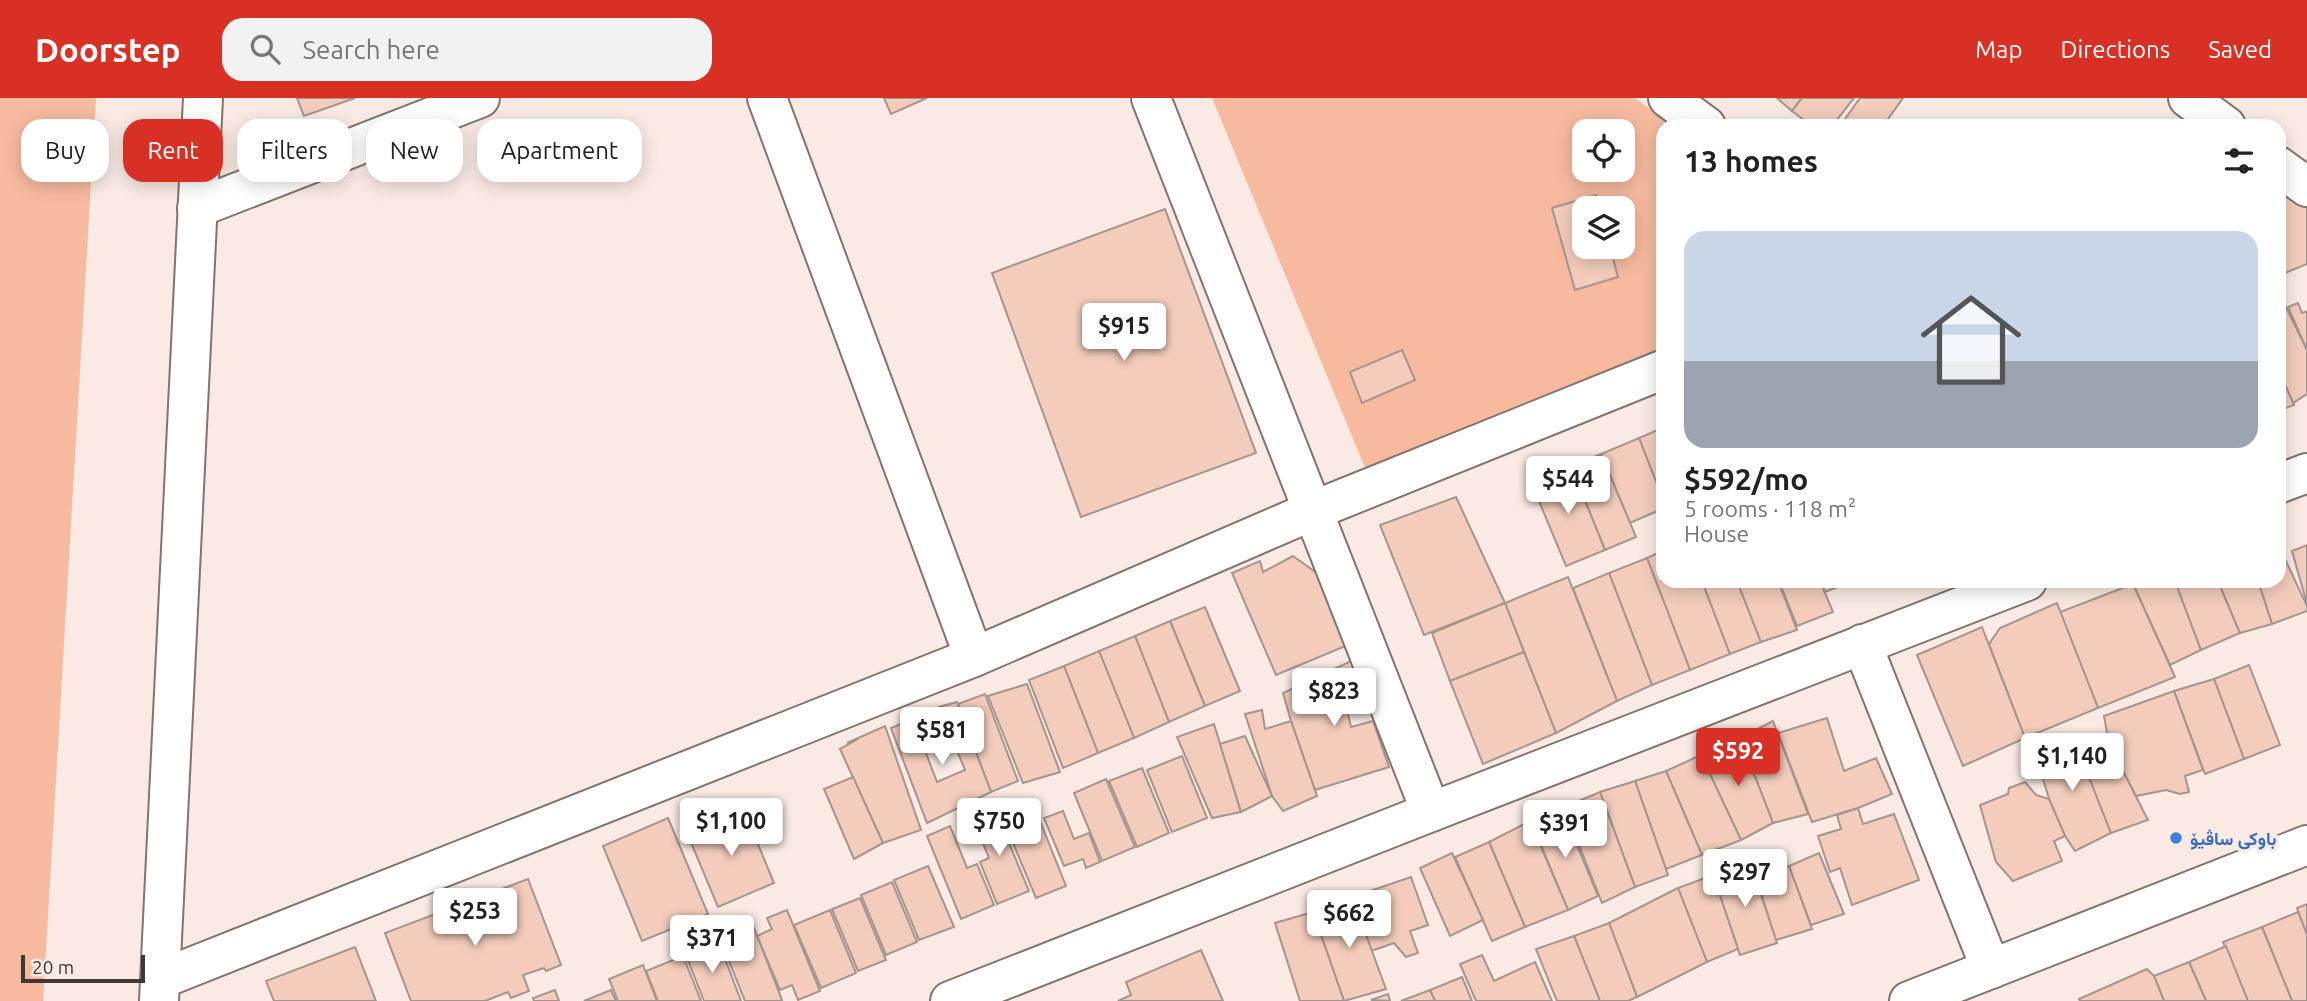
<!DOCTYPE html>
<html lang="en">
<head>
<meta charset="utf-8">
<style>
	:root { --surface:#fff; --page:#f2f2f2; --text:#222; --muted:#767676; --accent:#d93025 }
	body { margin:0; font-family:Ubuntu,Vazirmatn,sans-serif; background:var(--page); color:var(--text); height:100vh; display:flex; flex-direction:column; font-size:26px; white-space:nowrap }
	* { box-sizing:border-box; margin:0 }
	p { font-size:23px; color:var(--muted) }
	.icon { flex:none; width:38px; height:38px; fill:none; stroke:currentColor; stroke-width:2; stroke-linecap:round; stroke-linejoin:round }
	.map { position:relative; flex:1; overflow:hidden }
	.drawer { position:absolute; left:1656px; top:21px; width:630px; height:469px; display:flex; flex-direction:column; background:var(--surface); border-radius:21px; box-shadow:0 4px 18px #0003 }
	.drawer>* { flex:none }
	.top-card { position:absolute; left:21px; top:21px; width:665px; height:63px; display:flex; gap:14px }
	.controls { position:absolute; left:1572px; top:21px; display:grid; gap:14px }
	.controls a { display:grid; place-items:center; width:63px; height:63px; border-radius:14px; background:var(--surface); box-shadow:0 4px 18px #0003; font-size:35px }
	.scale { position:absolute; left:21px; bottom:18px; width:124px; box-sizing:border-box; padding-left:7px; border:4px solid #3f3936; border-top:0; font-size:19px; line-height:24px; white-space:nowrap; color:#3f3936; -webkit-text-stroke:5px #faeae3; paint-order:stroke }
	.price { position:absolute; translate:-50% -60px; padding:0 16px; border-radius:7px; background:#fff; color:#222; font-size:23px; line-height:46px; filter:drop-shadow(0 2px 4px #0008) }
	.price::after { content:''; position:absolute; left:50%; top:42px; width:21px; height:16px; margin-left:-10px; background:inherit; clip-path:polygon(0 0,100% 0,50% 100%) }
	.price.current { background:var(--accent); color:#fff }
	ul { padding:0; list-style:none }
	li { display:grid; align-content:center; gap:14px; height:371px; padding:0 28px }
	li span { display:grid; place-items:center; height:217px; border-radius:21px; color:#555 }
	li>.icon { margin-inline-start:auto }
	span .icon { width:126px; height:126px; fill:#fffc; stroke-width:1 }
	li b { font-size:30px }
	h2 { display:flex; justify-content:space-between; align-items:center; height:84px; padding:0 28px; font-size:30px }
	.tag { padding:0 24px; border-radius:21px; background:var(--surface); box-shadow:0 4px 18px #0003; font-size:24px; line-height:63px }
	.tag.current { background:var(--accent); color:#fff }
	header { display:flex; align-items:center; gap:42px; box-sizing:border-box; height:98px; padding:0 35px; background:var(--accent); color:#fff }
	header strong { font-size:33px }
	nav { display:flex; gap:38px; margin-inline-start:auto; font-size:24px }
	.search { width:490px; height:63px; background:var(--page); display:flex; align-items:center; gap:18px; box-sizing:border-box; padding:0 24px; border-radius:21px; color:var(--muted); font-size:26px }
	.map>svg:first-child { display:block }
	.green { fill:#f7ba9f; fill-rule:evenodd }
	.building { fill:#f3ccbb; stroke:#a4958f; stroke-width:2 }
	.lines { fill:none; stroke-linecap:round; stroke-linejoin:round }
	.street-casing { stroke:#82746e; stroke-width:42 }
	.street { stroke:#fff; stroke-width:38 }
	.shop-dot { fill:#3f7fe0; stroke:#faeae3; stroke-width:2.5 }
	.labels { text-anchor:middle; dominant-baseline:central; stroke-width:7; stroke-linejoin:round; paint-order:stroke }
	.shop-label { font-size:18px; font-weight:bold; fill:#366cbe; stroke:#faeae3; text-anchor:start }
</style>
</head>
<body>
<header>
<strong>Doorstep</strong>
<div class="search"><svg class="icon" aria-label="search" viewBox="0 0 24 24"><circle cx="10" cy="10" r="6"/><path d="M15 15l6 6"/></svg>Search here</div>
<nav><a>Map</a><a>Directions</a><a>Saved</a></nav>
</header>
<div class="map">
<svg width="2307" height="903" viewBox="0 0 2307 903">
	<rect width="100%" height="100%" fill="#faeae3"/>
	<!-- green -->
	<g class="green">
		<path d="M 0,0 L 96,0 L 43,903 L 0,903 Z"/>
		<path d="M 1212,0 L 1635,0 L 1673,28 L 1662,28 L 1662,252 L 1366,372 ZM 1584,33 L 1622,33 L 1622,72 L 1584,72 ZM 1584,110 L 1622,110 L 1622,149 L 1584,149 Z"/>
	</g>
	<!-- building -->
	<g class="building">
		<path d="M 297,0 L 355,0 L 304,18 Z"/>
		<path d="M 884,0 L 927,0 L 891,16 Z"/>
		<path d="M 1777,0 L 1802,0 L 1792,13 Z"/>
		<path d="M 1802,0 L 1854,0 L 1832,28 L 1812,28 L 1792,13 Z"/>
		<path d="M 1860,0 L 1903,0 L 1883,28 L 1840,28 Z"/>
		<path d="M 2278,86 L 2307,107 L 2307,166 L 2278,178 Z"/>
		<path d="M 1596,97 L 1599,110 L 1584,110 L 1584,149 L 1610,149 L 1618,179 L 1575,192 L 1552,110 Z"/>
		<path d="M 1165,111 L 1256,355 L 1081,419 L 992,175 Z"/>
		<path d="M 2280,197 L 2307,252 L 2307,296 L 2293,305 L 2278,271 Z"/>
		<path d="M 2298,205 L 2302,215 L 2307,213 L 2307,252 L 2288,209 Z"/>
		<path d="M 1402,252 L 1415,282 L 1362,305 L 1350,274 Z"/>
		<path d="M 2278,271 L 2294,307 L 2278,313 Z"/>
		<path d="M 1662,330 L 1662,399 L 1639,340 Z"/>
		<path d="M 1639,340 L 1662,399 L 1662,411 L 1630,425 L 1601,356 Z"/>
		<path d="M 1601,356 L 1636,439 L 1605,452 L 1571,368 Z"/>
		<path d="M 1571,368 L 1605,452 L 1566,468 L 1531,384 Z"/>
		<path d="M 1456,399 L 1505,505 L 1424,537 L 1380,427 Z"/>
		<path d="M 2278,446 L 2307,508 L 2307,513 L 2272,526 L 2258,483 L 2278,483 Z"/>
		<path d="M 2307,447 L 2307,506 L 2292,453 Z"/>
		<path d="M 1662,453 L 1662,483 L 1702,483 L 1730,556 L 1690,572 L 1647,460 Z"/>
		<path d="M 1293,458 L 1318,476 L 1348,547 L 1276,577 L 1232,475 L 1260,463 L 1263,474 Z"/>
		<path d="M 1647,460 L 1690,572 L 1652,587 L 1609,475 Z"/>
		<path d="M 1609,475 L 1652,587 L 1617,603 L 1573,490 Z"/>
		<path d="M 1568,479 L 1617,603 L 1556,635 L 1505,505 Z"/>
		<path d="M 1702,483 L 1737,483 L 1761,544 L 1730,556 Z"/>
		<path d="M 1737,483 L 1778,483 L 1797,532 L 1761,544 Z"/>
		<path d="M 1779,483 L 1820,483 L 1833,514 L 1797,528 Z"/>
		<path d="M 1820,483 L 1853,483 L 1825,494 Z"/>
		<path d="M 2143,483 L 2175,483 L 2201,552 L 2170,567 L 2133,486 Z"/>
		<path d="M 2175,483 L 2218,483 L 2240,535 L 2201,552 Z"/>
		<path d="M 2218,483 L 2258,483 L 2272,526 L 2240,535 Z"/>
		<path d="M 2133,486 L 2175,579 L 2098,610 L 2060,514 Z"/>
		<path d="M 1505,505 L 1524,554 L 1450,583 L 1432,535 Z"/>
		<path d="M 2057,505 L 2098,610 L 2025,640 L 1989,546 L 2000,530 Z"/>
		<path d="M 1205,509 L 1240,593 L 1205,608 L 1170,523 Z"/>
		<path d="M 1170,523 L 1205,608 L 1169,624 L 1135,538 Z"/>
		<path d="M 1982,529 L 2025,640 L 1963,668 L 1917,557 Z"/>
		<path d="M 1135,538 L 1169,624 L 1134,640 L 1099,553 Z"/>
		<path d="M 1099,553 L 1134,640 L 1098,655 L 1064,568 Z"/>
		<path d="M 1524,554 L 1556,635 L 1483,666 L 1450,583 Z"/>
		<path d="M 1353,562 L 1367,594 L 1345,604 L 1351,629 L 1373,623 L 1389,669 L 1315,692 L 1291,623 L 1283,595 Z"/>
		<path d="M 2249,567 L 2280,647 L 2244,661 L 2214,581 Z"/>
		<path d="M 1064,568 L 1098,655 L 1063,670 L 1029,582 Z"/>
		<path d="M 2214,581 L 2244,661 L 2205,676 L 2174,593 Z"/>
		<path d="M 1027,586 L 1060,674 L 1023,685 L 988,598 Z"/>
		<path d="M 2174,593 L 2203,672 L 2185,678 L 2189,694 L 2180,696 L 2166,692 L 2136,698 L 2109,646 L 2104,618 Z"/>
		<path d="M 985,596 L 1018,683 L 991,694 L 958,606 Z"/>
		<path d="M 957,604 L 991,694 L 927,725 L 891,630 L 913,621 L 937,684 L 965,672 L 939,609 Z"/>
		<path d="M 1262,612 L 1265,631 L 1291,623 L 1317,698 L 1283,713 L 1272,698 L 1245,616 Z"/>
		<path d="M 1827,620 L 1844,673 L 1876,660 L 1892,696 L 1858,710 L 1812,724 L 1778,635 Z"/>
		<path d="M 1773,623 L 1808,716 L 1773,725 L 1740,640 Z"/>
		<path d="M 1214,626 L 1241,714 L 1212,720 L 1177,639 Z"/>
		<path d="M 885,628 L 921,732 L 883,745 L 840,651 L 858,641 L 847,645 Z"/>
		<path d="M 1245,638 L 1272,698 L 1241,714 L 1220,646 Z"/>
		<path d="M 2074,639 L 2111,735 L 2075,753 L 2065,738 L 2049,701 L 2034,651 Z"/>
		<path d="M 1740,640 L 1773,725 L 1741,742 L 1701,657 Z"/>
		<path d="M 2109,646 L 2148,722 L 2111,735 L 2081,659 Z"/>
		<path d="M 1701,657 L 1741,742 L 1702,757 L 1666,673 Z"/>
		<path d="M 1182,658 L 1207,720 L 1172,734 L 1147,672 Z"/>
		<path d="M 1142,670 L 1169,735 L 1137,749 L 1109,683 Z"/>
		<path d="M 1666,673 L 1702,757 L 1666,771 L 1635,683 Z"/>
		<path d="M 853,679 L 883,745 L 854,761 L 824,691 Z"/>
		<path d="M 1106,681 L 1135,749 L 1102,763 L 1074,695 Z"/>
		<path d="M 1635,683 L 1668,777 L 1635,789 L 1600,694 Z"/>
		<path d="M 2025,684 L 2036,697 L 2049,701 L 2065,738 L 2054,743 L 2062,763 L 2013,783 L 1996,764 L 1980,707 L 2008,696 L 2009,690 Z"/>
		<path d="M 1600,694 L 1635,789 L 1602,805 L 1564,709 Z"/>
		<path d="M 994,709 L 1029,793 L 997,806 L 980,764 L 989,760 L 972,718 Z"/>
		<path d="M 1858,710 L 1863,726 L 1894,716 L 1919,782 L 1852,807 L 1840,770 L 1830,774 L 1818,738 L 1841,731 L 1837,717 Z"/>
		<path d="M 744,712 L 774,785 L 718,809 L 687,735 Z"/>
		<path d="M 1063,713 L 1074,741 L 1089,735 L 1100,764 L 1086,770 L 1083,761 L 1064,768 L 1044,720 Z"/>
		<path d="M 1563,713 L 1598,798 L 1568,812 L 1532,726 Z"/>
		<path d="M 1038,718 L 1066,788 L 1036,800 L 1007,731 Z"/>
		<path d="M 668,720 L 708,816 L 642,843 L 603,748 Z"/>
		<path d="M 1530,723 L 1568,812 L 1525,829 L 1489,744 Z"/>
		<path d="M 950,728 L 967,770 L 977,766 L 994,807 L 961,821 L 927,738 Z"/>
		<path d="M 1489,744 L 1525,829 L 1492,843 L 1455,759 Z"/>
		<path d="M 1452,755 L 1483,822 L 1450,838 L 1420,770 Z"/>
		<path d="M 1819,755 L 1844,816 L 1811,827 L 1789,768 Z"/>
		<path d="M 1766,763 L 1769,775 L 1789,768 L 1812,831 L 1776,842 L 1752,767 Z"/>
		<path d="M 1750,764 L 1777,845 L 1740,857 L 1713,777 Z"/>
		<path d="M 928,768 L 954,829 L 919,842 L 894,782 Z"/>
		<path d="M 1713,777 L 1738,851 L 1707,864 L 1678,790 Z"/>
		<path d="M 1411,779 L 1428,827 L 1410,833 L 1418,855 L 1406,859 L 1394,845 L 1371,853 L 1352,799 Z"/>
		<path d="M 528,781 L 561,867 L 546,873 L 544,870 L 523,877 L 529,893 L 511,900 L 508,894 L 485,903 L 411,903 L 385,835 Z"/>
		<path d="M 892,784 L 917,844 L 886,857 L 861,797 Z"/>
		<path d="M 1678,790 L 1707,864 L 1637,899 L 1609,825 Z"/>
		<path d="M 1352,799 L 1386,891 L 1344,903 L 1313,814 Z"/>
		<path d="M 860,800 L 886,862 L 858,873 L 832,811 Z"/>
		<path d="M 2307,806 L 2307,837 L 2297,810 Z"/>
		<path d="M 787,812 L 820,893 L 798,902 L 792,887 L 780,892 L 757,838 L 772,831 L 767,820 Z"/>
		<path d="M 830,812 L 856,875 L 821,890 L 794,827 Z"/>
		<path d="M 1313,814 L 1344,903 L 1300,903 L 1275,825 Z"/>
		<path d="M 2298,814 L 2307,837 L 2307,903 L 2292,903 L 2262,829 Z"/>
		<path d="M 752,825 L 782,902 L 779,903 L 745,903 L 719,838 Z"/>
		<path d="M 1609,825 L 1637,899 L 1628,903 L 1600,903 L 1574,838 Z"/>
		<path d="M 2262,829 L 2292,903 L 2248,903 L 2223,844 Z"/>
		<path d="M 1574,838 L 1600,903 L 1557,903 L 1536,851 Z"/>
		<path d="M 700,843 L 706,859 L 722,853 L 741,903 L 704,903 L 683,850 Z"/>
		<path d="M 2226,848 L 2248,903 L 2206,903 L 2189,864 Z"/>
		<path d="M 355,849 L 376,903 L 274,903 L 266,883 Z"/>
		<path d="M 1201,852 L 1223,903 L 1118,903 L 1131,897 L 1126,884 Z"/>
		<path d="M 1482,857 L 1494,883 L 1535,864 L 1552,903 L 1476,903 L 1460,866 Z"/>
		<path d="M 683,858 L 701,903 L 658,903 L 646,873 Z"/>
		<path d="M 2189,864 L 2206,903 L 2164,903 L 2154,878 Z"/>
		<path d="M 643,867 L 657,903 L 618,903 L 609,881 Z"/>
		<path d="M 2147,871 L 2154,878 L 2164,903 L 2080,903 L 2079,901 Z"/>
		<path d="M 1462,879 L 1472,903 L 1435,903 L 1430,892 Z"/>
		<path d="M 555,892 L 559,903 L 534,903 L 533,900 Z"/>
		<path d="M 611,892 L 616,903 L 584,903 Z"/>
		<path d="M 1430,892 L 1435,903 L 1401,903 Z"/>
		<path d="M 1388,896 L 1390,903 L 1371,902 Z"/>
	</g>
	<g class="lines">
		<!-- street casing -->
		<g class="street-casing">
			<g id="street">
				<path d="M 767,0 L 974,559"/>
				<path d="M 1151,0 L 1431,714"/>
				<path d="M 1668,0 L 1706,28"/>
				<path d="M 2188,0 L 2226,28"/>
				<path d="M 2278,68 L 2307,89"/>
				<path d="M 197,110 L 480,0"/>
				<path d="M 2278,386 L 2307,375"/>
				<path d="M 1862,546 L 1991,871"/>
				<path d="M 161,881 L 974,559 L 1312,413 L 1662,272"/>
				<path d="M 159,903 L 203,0"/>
				<path d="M 950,903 L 1431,714 L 2027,483"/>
				<path d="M 1909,903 L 2307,747"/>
			</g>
		</g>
		<!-- street -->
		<use href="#street" class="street"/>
	</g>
	<!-- markers -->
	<circle class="shop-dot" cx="2176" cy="740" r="7"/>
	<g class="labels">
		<!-- shop labels -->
		<g class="shop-label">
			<text x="2190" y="740">باوکی ساڤیۆ</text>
		</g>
	</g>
</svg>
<div class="controls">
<a><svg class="icon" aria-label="locate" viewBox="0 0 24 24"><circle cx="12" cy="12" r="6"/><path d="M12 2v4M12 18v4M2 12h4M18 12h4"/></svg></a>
<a><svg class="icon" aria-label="layers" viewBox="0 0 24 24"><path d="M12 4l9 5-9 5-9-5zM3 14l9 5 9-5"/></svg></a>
</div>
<div class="scale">20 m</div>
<b class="price" style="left:1124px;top:265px">$915</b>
<b class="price" style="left:1568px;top:418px">$544</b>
<b class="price" style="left:1334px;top:630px">$823</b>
<b class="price" style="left:942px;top:669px">$581</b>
<b class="price current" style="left:1738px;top:690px">$592</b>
<b class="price" style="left:2072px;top:695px">$1,140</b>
<b class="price" style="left:731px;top:760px">$1,100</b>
<b class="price" style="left:999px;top:760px">$750</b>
<b class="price" style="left:1565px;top:762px">$391</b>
<b class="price" style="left:1745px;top:811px">$297</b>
<b class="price" style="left:475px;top:850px">$253</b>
<b class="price" style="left:1349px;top:852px">$662</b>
<b class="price" style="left:712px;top:877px">$371</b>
<div class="top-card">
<a class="tag">Buy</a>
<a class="tag current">Rent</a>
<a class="tag">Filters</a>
<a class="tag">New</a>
<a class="tag">Apartment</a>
</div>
<section class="drawer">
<h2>13 homes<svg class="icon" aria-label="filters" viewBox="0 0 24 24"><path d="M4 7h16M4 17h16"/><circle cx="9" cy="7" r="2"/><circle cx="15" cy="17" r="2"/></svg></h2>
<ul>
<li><span style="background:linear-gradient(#c9d6e8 60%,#9aa5b1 0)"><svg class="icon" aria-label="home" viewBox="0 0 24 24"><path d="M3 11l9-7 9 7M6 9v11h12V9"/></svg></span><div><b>$592/mo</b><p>5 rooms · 118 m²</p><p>House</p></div></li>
</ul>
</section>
</div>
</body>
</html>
